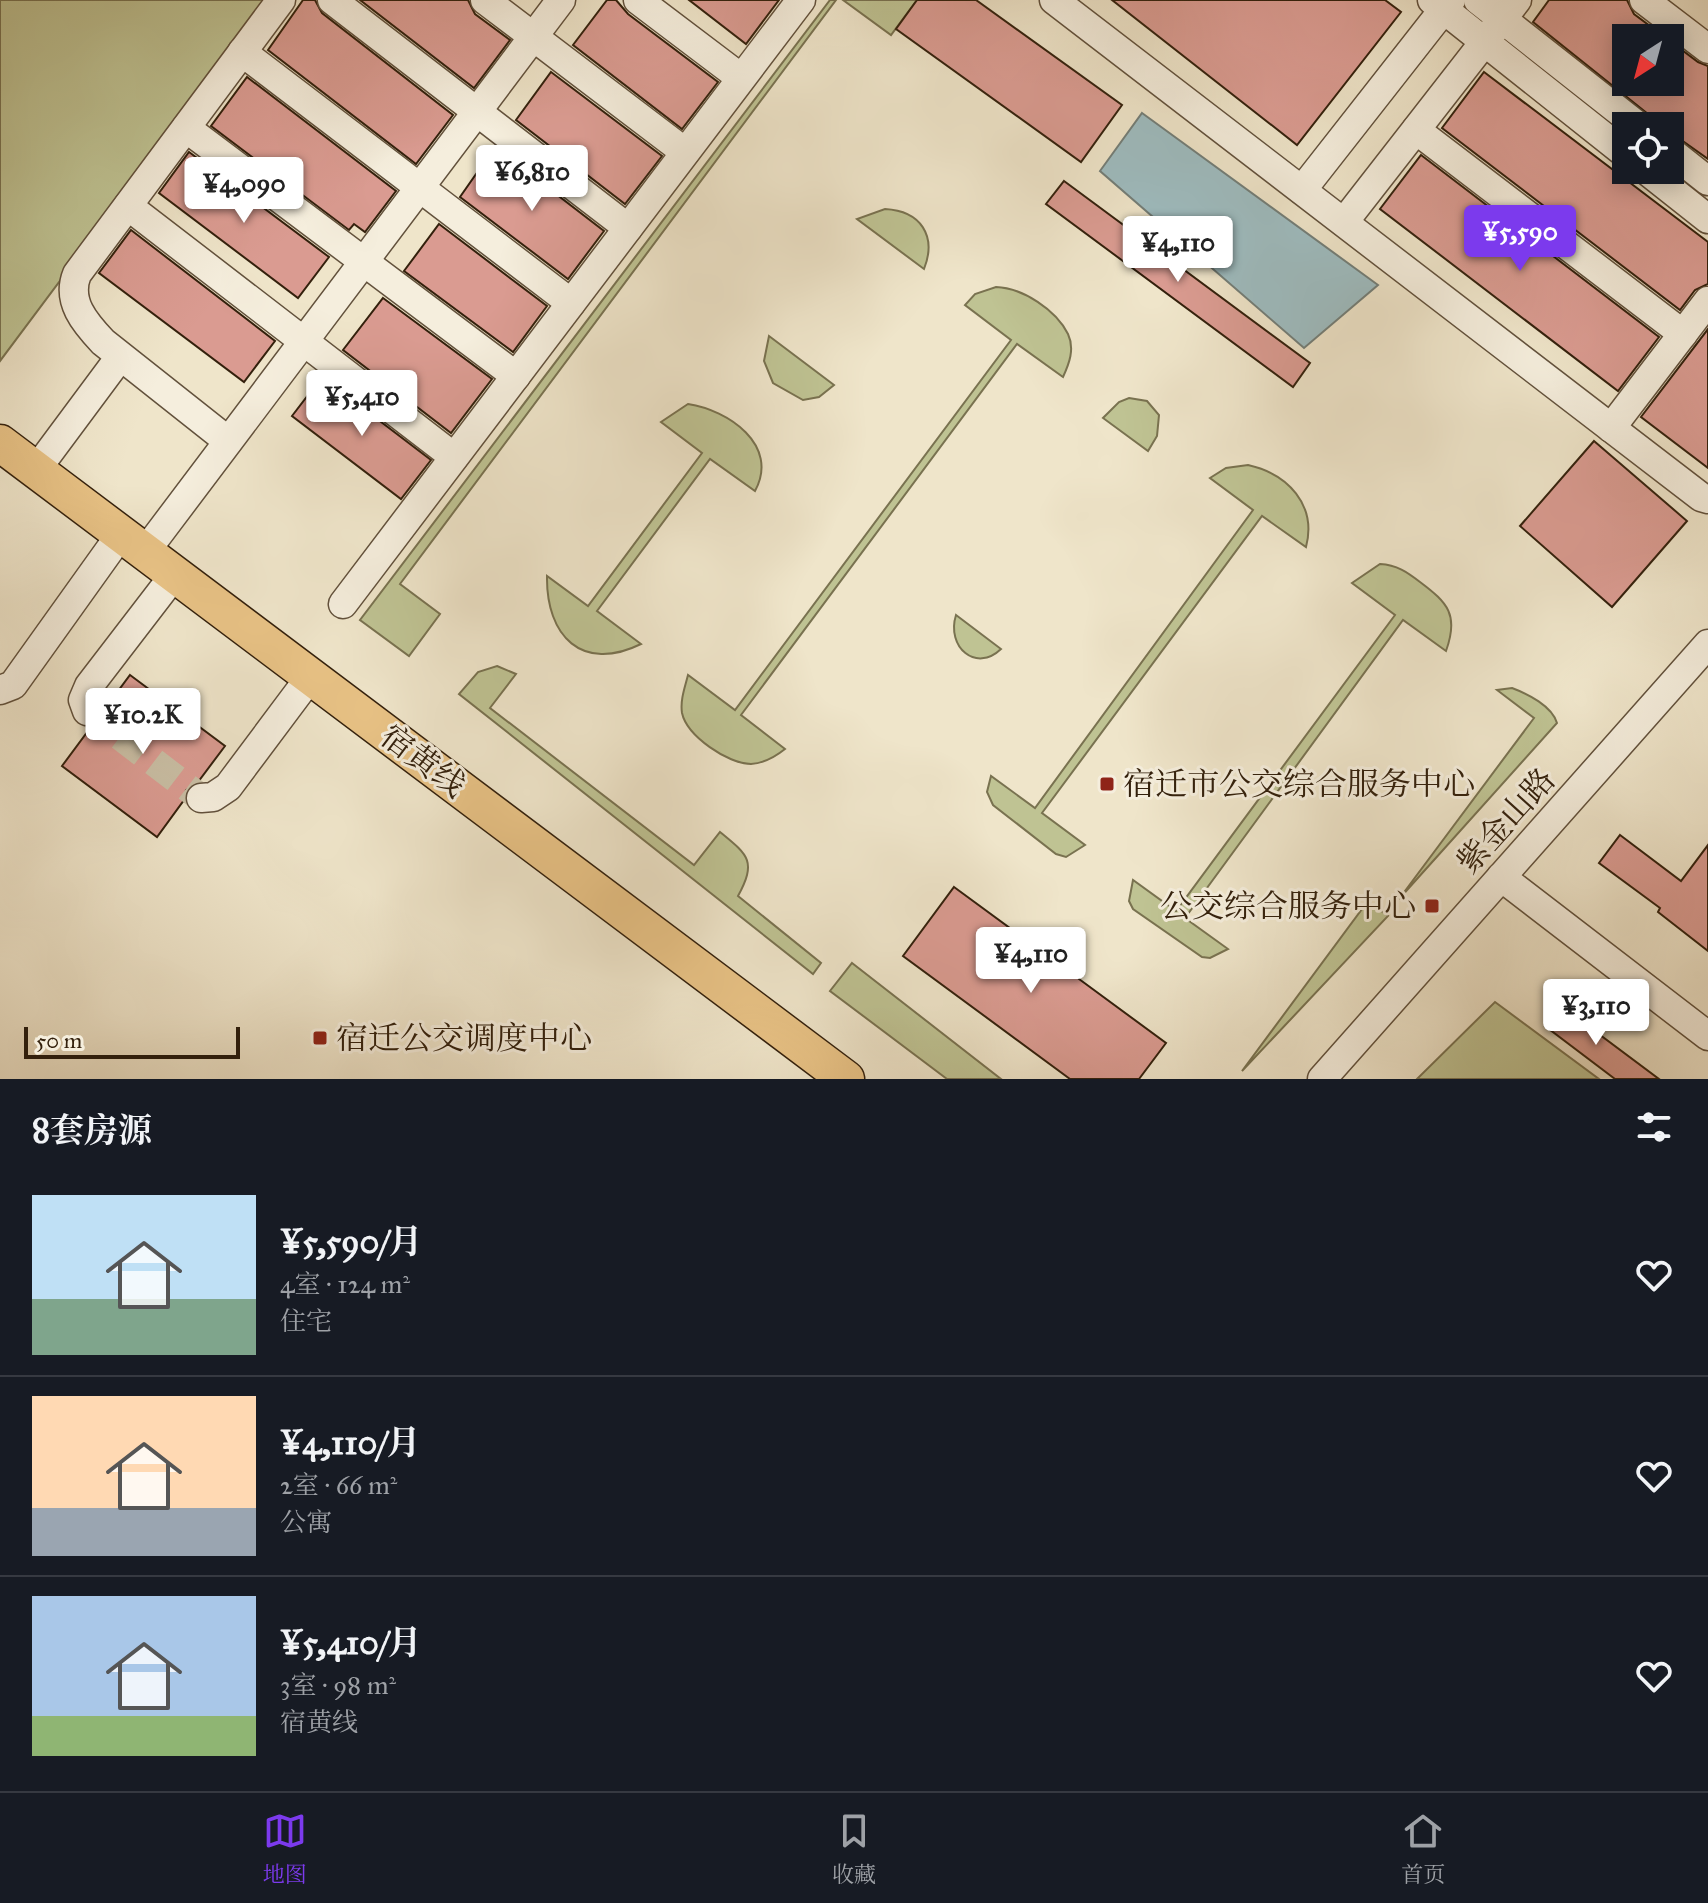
<!DOCTYPE html>
<html lang="zh">
<head>
<meta charset="utf-8">
<style>
	:root { --surface:#171b24; --page:#242831; --text:#f1f3f6; --muted:#9ea1a6; --line:#363941; --accent:#7c3aed }
	body { margin:0; font-family:"IM FELL Great Primer","Noto Serif SC",serif; background:var(--page); color:var(--text); height:100vh; display:flex; flex-direction:column; font-size:30px; white-space:nowrap }
	* { box-sizing:border-box; margin:0 }
	p { font-size:26px; color:var(--muted) }
	.icon { flex:none; width:44px; height:44px; fill:none; stroke:currentColor; stroke-width:2; stroke-linecap:round; stroke-linejoin:round }
	.map { position:relative; height:1079px; overflow:hidden }
	.details { display:flex; flex-direction:column; background:var(--surface); flex:1 }
	.details>* { flex:none }
	.needle { width:52px; rotate:216deg }
	.controls { position:absolute; left:1612px; top:24px; display:grid; gap:16px }
	.controls a { display:grid; place-items:center; width:72px; height:72px; border-radius:0px; background:var(--surface); box-shadow:0 4px 20px #0003; font-size:40px }
	.scale { position:absolute; left:24px; bottom:20px; width:216px; box-sizing:border-box; padding-left:8px; border:4px solid #33200c; border-top:0; font-size:22px; line-height:28px; white-space:nowrap; color:#33200c; -webkit-text-stroke:6px #f5eedd; paint-order:stroke }
	.price { position:absolute; translate:-50% -68px; padding:0 18px; border-radius:8px; background:#fff; color:#222; font-size:26px; line-height:52px; filter:drop-shadow(0 2px 4px #0008) }
	.price::after { content:''; position:absolute; left:50%; top:48px; width:24px; height:18px; margin-left:-12px; background:inherit; clip-path:polygon(0 0,100% 0,50% 100%) }
	.price.current { background:var(--accent); color:#fff }
	ul { padding:0; list-style:none }
	li { display:flex; align-items:center; gap:24px; height:200px; padding:0 32px }
	li+li { border-top:2px solid var(--line) }
	li span { display:grid; place-items:center; flex:none; width:224px; height:160px; border-radius:0px; color:#555 }
	li>.icon { margin-inline-start:auto }
	span .icon { width:96px; height:96px; fill:#fffc; stroke-width:1 }
	li b { font-size:34px }
	h2 { display:flex; justify-content:space-between; align-items:center; height:96px; padding:0 32px; font-size:34px }
	.menu { display:flex; justify-content:space-around; align-items:center; height:112px; border-top:2px solid var(--line); background:var(--surface); font-size:22px; color:var(--muted) }
	.menu a { display:grid; justify-items:center; gap:4px }
	.menu .current { color:var(--accent) }
	.map>svg:first-child { display:block }
	.green { fill:#bfc393; stroke:#797250; stroke-width:2 }
	.water { fill:#9ebcc0; stroke:#737e78; stroke-width:2 }
	.building { fill:#da9b91; stroke:#33200c; stroke-width:2 }
	.lines { fill:none; stroke-linecap:round; stroke-linejoin:round }
	.minor-tunnel { stroke:#c9bea4; stroke-width:28; stroke-dasharray:28 14; stroke-linecap:butt }
	.minor-casing { stroke:#62513c; stroke-width:31 }
	.major-casing { stroke:#33200c; stroke-width:39 }
	.minor { stroke:#f5eedd; stroke-width:28 }
	.major { stroke:#e8c285; stroke-width:36 }
	.poi-dot { fill:#8f2418; stroke:#f5eedd; stroke-width:3 }
	.labels { text-anchor:middle; dominant-baseline:central; stroke-width:6; stroke-linejoin:round; paint-order:stroke }
	.street-label { font-size:32px; fill:#33200c; stroke:#f5eedd }
	.poi-label { font-size:32px; fill:#33200c; stroke:#f5eedd; text-anchor:start }
</style>
</head>
<body>
<div class="map">
<svg width="1708" height="1079" viewBox="0 0 1708 1079">
	<rect width="100%" height="100%" fill="#efe5ca"/>
	<filter id="stains"><feTurbulence type="fractalNoise" baseFrequency=".0025" numOctaves="4"/><feColorMatrix values="0 0 0 0 .2 0 0 0 0 .09 0 0 0 0 .02 0 0 0 .5 -.17"/></filter>
	<radialGradient id="worn" r=".72"><stop offset=".6" stop-color="#630" stop-opacity="0"/><stop offset="1" stop-color="#630" stop-opacity=".3"/></radialGradient>
	<!-- green -->
	<g class="green">
		<path d="M 0,0 L 270,0 L 0,361 Z"/>
		<path d="M 830,0 L 836,0 L 400,584 L 440,614 L 409,656 L 360,620 Z"/>
		<path d="M 843,0 L 917,0 L 891,35 Z"/>
		<path d="M 885,209 C 921,211 937,236 924,269 L 857,219 Z"/>
		<path d="M 996,287 C 1023,288 1056,310 1068,334 C 1075,349 1069,364 1063,377 L 1017,344 L 741,715 L 785,749 C 775,757 765,763 751,764 C 728,764 687,736 682,713 C 680,700 685,687 688,675 L 735,710 L 1011,340 L 965,305 L 975,294 Z"/>
		<path d="M 769,336 L 834,385 L 819,397 L 803,400 L 773,383 L 764,361 Z"/>
		<path d="M 1129,398 L 1147,401 L 1159,415 L 1157,436 L 1148,451 L 1103,418 L 1119,402 Z"/>
		<path d="M 688,404 C 728,410 780,445 755,491 L 710,459 L 597,611 L 641,644 C 582,673 546,636 547,576 L 588,606 L 702,453 L 661,422 Z"/>
		<path d="M 1248,465 C 1288,474 1317,505 1306,547 L 1262,516 L 1042,813 L 1085,845 L 1066,857 L 1056,854 L 993,805 L 987,792 L 991,776 L 1035,808 L 1253,510 L 1210,478 L 1226,468 Z"/>
		<path d="M 1380,564 C 1397,565 1407,572 1420,582 C 1448,603 1459,615 1446,651 L 1403,620 L 1185,918 L 1228,949 L 1210,958 L 1202,957 L 1133,909 L 1129,901 L 1133,880 L 1176,911 L 1395,615 L 1352,583 Z"/>
		<path d="M 956,615 L 1001,649 C 976,673 946,647 956,615 Z"/>
		<path d="M 497,666 L 516,674 L 490,708 L 694,865 L 720,832 C 748,855 757,861 738,896 L 821,963 L 813,974 L 459,694 L 478,672 Z"/>
		<path d="M 1512,688 C 1528,694 1552,706 1557,723 L 1399,899 L 1534,718 L 1497,690 Z"/>
		<path d="M 1368,901 L 1388,916 L 1242,1071 Z"/>
		<path d="M 852,963 L 1001,1079 L 947,1079 L 830,991 Z"/>
		<path d="M 1495,1002 L 1599,1079 L 1417,1079 Z"/>
	</g>
	<!-- water -->
	<path class="water" d="M 1142,113 L 1378,285 L 1304,348 L 1100,171 Z"/>
	<!-- building -->
	<g class="building">
		<path d="M 303,0 L 315,0 L 322,13 L 453,115 L 416,164 L 268,50 Z"/>
		<path d="M 360,0 L 468,0 L 475,14 L 510,40 L 474,88 Z"/>
		<path d="M 607,0 L 616,0 L 628,14 L 718,82 L 682,129 L 573,45 Z"/>
		<path d="M 689,0 L 779,0 L 746,44 Z"/>
		<path d="M 917,0 L 976,0 L 1122,105 L 1081,162 L 896,29 Z"/>
		<path d="M 1112,0 L 1385,0 L 1401,12 L 1297,145 Z"/>
		<path d="M 1549,0 L 1627,0 L 1634,14 L 1666,38 L 1626,38 L 1626,82 L 1670,82 L 1670,41 L 1698,62 L 1708,66 L 1708,159 L 1670,132 L 1670,126 L 1663,126 L 1533,22 Z"/>
		<path d="M 551,72 L 662,156 L 625,204 L 516,120 Z"/>
		<path d="M 1484,72 L 1708,242 L 1708,284 L 1695,290 L 1680,310 L 1442,128 Z"/>
		<path d="M 247,77 L 396,191 L 365,232 L 354,224 L 349,230 L 211,126 Z"/>
		<path d="M 495,147 L 604,231 L 568,279 L 460,197 Z"/>
		<path d="M 189,152 L 329,257 L 298,298 L 159,193 Z"/>
		<path d="M 1421,155 L 1659,337 L 1618,391 L 1380,209 Z"/>
		<path d="M 1064,181 L 1310,363 L 1293,387 L 1046,204 Z"/>
		<path d="M 439,224 L 547,306 L 513,352 L 404,271 Z"/>
		<path d="M 131,230 L 275,341 L 244,382 L 99,273 Z"/>
		<path d="M 383,298 L 492,379 L 451,433 L 343,350 Z"/>
		<path d="M 1708,329 L 1708,468 L 1641,417 Z"/>
		<path d="M 322,377 L 431,460 L 401,499 L 292,416 Z"/>
		<path d="M 1594,441 L 1687,521 L 1612,607 L 1520,526 Z"/>
		<path d="M 130,675 L 225,746 L 198,782 L 186,790 L 184,800 L 157,837 L 62,766 L 91,727 L 100,721 L 104,710 Z"/>
		<path d="M 1620,835 L 1681,881 L 1708,845 L 1708,951 L 1658,912 L 1660,908 L 1599,863 Z"/>
		<path d="M 954,887 L 1166,1043 L 1139,1079 L 1070,1079 L 903,956 Z"/>
		<path d="M 1560,1005 L 1659,1079 L 1615,1079 L 1545,1026 Z"/>
	</g>
	<g class="lines">
		<!-- minor-tunnel -->
		<path class="minor-tunnel" d="M 87,711 L 201,798"/>
		<!-- minor casing -->
		<g class="minor-casing">
			<g id="minor">
				<path d="M 332,0 L 628,228"/>
				<path d="M 485,0 L 685,152"/>
				<path d="M 638,0 L 741,78"/>
				<path d="M 1054,0 L 1701,497 L 1708,499"/>
				<path d="M 1432,0 L 1626,154"/>
				<path d="M 1478,0 L 1638,126"/>
				<path d="M 1644,0 L 1708,49"/>
				<path d="M 242,52 L 571,303"/>
				<path d="M 186,128 L 516,376"/>
				<path d="M 1416,130 L 1683,334"/>
				<path d="M 1670,151 L 1708,181"/>
				<path d="M 1646,170 L 1708,219"/>
				<path d="M 1302,190 L 1451,0"/>
				<path d="M 128,206 L 454,457"/>
				<path d="M 1344,222 L 1517,0"/>
				<path d="M 1611,428 L 1708,301"/>
				<path d="M 228,441 L 103,342 C 85,323 66,301 77,274 L 281,0"/>
				<path d="M 36,470 L 120,357"/>
				<path d="M 145,552 L 561,0"/>
				<path d="M 343,604 L 801,0"/>
				<path d="M 0,690 L 13,685 L 121,534"/>
				<path d="M 87,711 L 83,700 L 89,686 L 175,574"/>
				<path d="M 201,798 L 213,797 L 228,787 L 311,676"/>
				<path d="M 1501,877 L 1708,1036"/>
				<path d="M 1322,1079 L 1708,644"/>
			</g>
		</g>
		<!-- major casing -->
		<g class="major-casing">
			<path id="major" d="M 0,443 L 846,1079"/>
		</g>
		<!-- minor -->
		<use href="#minor" class="minor"/>
		<!-- major -->
		<use href="#major" class="major"/>
	</g>
	<!-- markers -->
	<g class="poi-dot">
		<rect x="1099" y="776" width="16" height="16" rx="4"/>
		<rect x="1424" y="898" width="16" height="16" rx="4"/>
		<rect x="312" y="1030" width="16" height="16" rx="4"/>
	</g>
	<g class="labels">
		<!-- street labels -->
		<g class="street-label">
			<text transform="translate(423 761) rotate(37)">宿黄线</text>
			<text transform="translate(1506 821) rotate(-48)">紫金山路</text>
		</g>
		<!-- poi labels -->
		<g class="poi-label">
			<text x="1123" y="784">宿迁市公交综合服务中心</text>
			<text x="1416" y="906" text-anchor="end">公交综合服务中心</text>
			<text x="336" y="1038">宿迁公交调度中心</text>
		</g>
	</g>
	<rect width="100%" height="100%" filter="url(#stains)"/>
	<rect width="100%" height="100%" fill="url(#worn)"/>
</svg>
<div class="controls">
<a><svg class="needle" viewBox="-14 -14 28 28"><path d="M0-13l5 13h-10z" fill="#e53935"/><path d="M0 13l5-13h-10z" fill="#9ea1a6"/></svg></a>
<a><svg class="icon" aria-label="locate" viewBox="0 0 24 24"><circle cx="12" cy="12" r="6"/><path d="M12 2v4M12 18v4M2 12h4M18 12h4"/></svg></a>
</div>
<div class="scale">50 m</div>
<b class="price" style="left:532px;top:213px">¥6,810</b>
<b class="price" style="left:244px;top:225px">¥4,090</b>
<b class="price current" style="left:1520px;top:273px">¥5,590</b>
<b class="price" style="left:1178px;top:284px">¥4,110</b>
<b class="price" style="left:362px;top:438px">¥5,410</b>
<b class="price" style="left:143px;top:756px">¥10.2K</b>
<b class="price" style="left:1031px;top:995px">¥4,110</b>
<b class="price" style="left:1596px;top:1047px">¥3,110</b>
</div>
<section class="details">
<h2>8套房源<svg class="icon" aria-label="filters" viewBox="0 0 24 24"><path d="M4 7h16M4 17h16"/><circle cx="9" cy="7" r="2"/><circle cx="15" cy="17" r="2"/></svg></h2>
<ul>
<li><span style="background:linear-gradient(#bfe0f5 65%,#7fa58c 0)"><svg class="icon" aria-label="home" viewBox="0 0 24 24"><path d="M3 11l9-7 9 7M6 9v11h12V9"/></svg></span><div><b>¥5,590/月</b><p>4室 · 124 m²</p><p>住宅</p></div><svg class="icon" aria-label="heart" viewBox="0 0 24 24"><path d="M12 20l-8-8c-3-5 5-10 8-4 3-6 11-1 8 4z"/></svg></li>
<li><span style="background:linear-gradient(#ffd9b3 70%,#9aa5b1 0)"><svg class="icon" aria-label="home" viewBox="0 0 24 24"><path d="M3 11l9-7 9 7M6 9v11h12V9"/></svg></span><div><b>¥4,110/月</b><p>2室 · 66 m²</p><p>公寓</p></div><svg class="icon" aria-label="heart" viewBox="0 0 24 24"><path d="M12 20l-8-8c-3-5 5-10 8-4 3-6 11-1 8 4z"/></svg></li>
<li><span style="background:linear-gradient(#a9c7e8 75%,#8fb573 0)"><svg class="icon" aria-label="home" viewBox="0 0 24 24"><path d="M3 11l9-7 9 7M6 9v11h12V9"/></svg></span><div><b>¥5,410/月</b><p>3室 · 98 m²</p><p>宿黄线</p></div><svg class="icon" aria-label="heart" viewBox="0 0 24 24"><path d="M12 20l-8-8c-3-5 5-10 8-4 3-6 11-1 8 4z"/></svg></li>
</ul>
</section>
<nav class="menu">
<a class="current"><svg class="icon" aria-label="map" viewBox="0 0 24 24"><path d="M3 6l6-2 6 2 6-2v14l-6 2-6-2-6 2zM9 4v14M15 6v14"/></svg>地图</a>
<a><svg class="icon" aria-label="saved" viewBox="0 0 24 24"><path d="M7 4h10v16l-5-4-5 4z"/></svg>收藏</a>
<a><svg class="icon" aria-label="home" viewBox="0 0 24 24"><path d="M3 11l9-7 9 7M6 9v11h12V9"/></svg>首页</a>
</nav>
</body>
</html>
